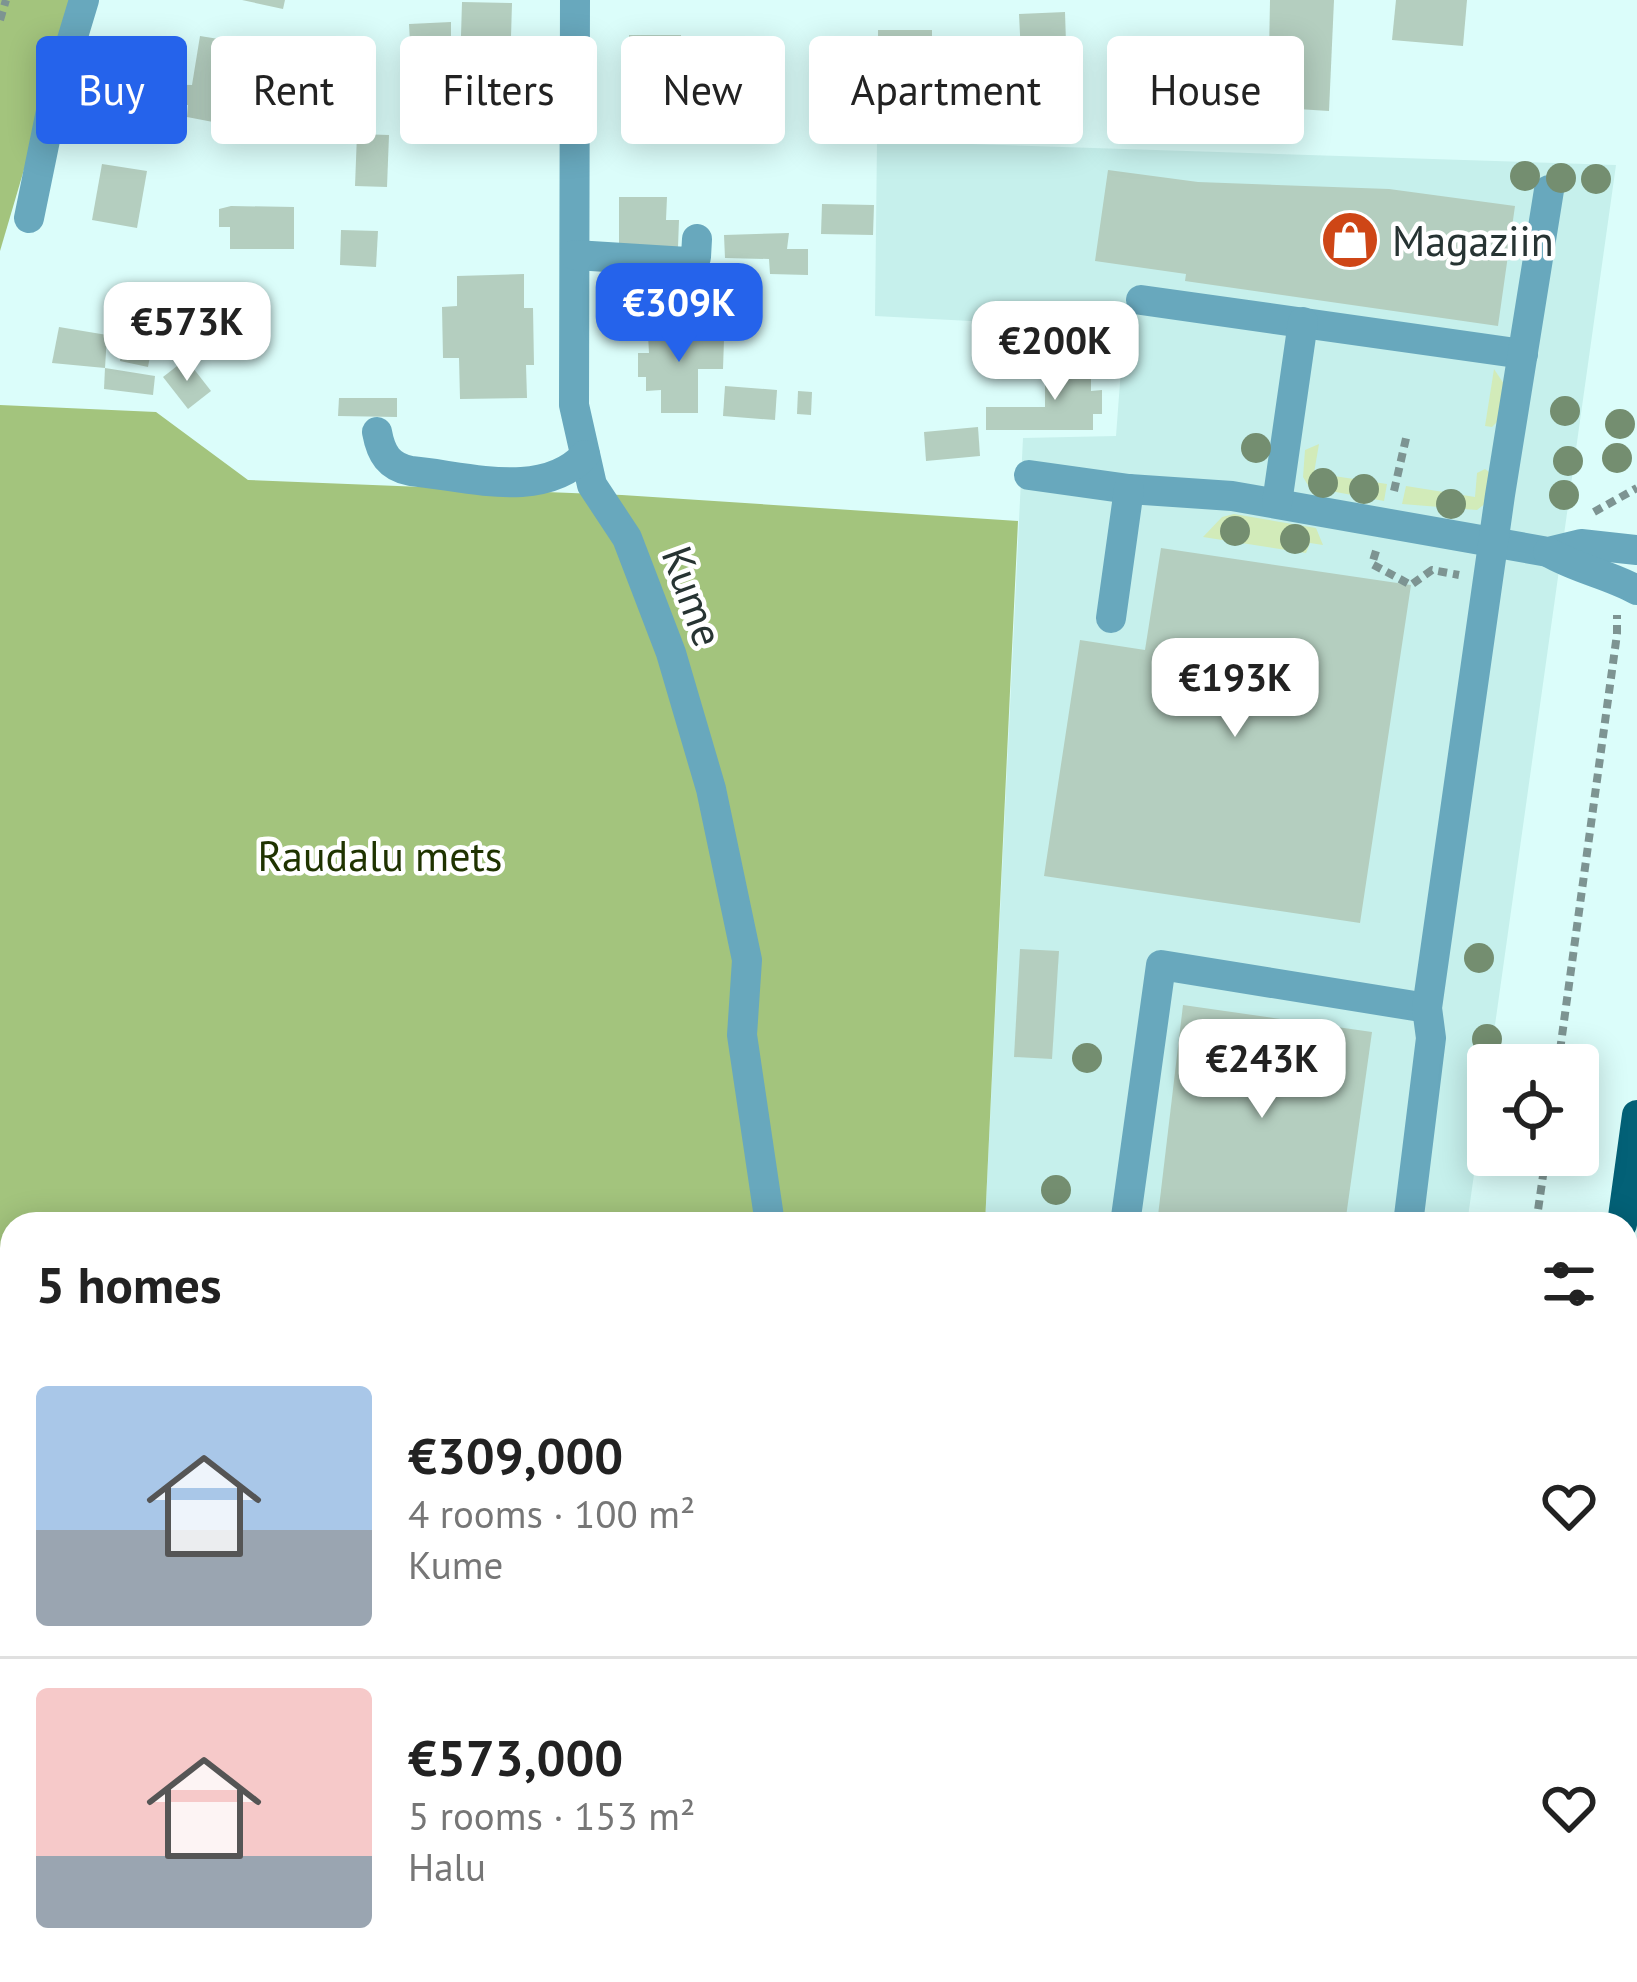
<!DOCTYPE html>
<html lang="en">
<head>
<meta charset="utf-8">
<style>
	:root { --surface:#fff; --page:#f2f2f2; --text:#222; --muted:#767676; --line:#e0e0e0; --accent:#2563eb }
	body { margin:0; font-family:"PT Sans",sans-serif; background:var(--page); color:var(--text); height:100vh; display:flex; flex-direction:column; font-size:45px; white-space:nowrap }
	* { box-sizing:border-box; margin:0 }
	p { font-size:39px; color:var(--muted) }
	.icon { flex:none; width:66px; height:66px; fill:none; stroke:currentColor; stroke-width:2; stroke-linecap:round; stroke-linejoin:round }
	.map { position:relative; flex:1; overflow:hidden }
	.details { position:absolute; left:0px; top:1212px; width:1638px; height:771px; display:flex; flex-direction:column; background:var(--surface); border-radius:36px 36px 0 0; box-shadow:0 6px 30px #0003 }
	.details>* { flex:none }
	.hud { position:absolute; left:36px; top:36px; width:1566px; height:108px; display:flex; gap:24px }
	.tools { position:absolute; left:1467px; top:1044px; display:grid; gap:24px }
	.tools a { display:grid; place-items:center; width:132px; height:132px; border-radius:12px; background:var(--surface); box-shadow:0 6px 30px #0003; font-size:60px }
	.price { position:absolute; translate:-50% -102px; padding:0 27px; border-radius:24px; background:#fff; color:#222; font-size:39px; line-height:78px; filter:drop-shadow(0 3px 6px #0008) }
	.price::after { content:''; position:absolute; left:50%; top:72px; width:36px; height:27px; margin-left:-18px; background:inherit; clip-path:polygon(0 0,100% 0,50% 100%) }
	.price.current { background:var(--accent); color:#fff }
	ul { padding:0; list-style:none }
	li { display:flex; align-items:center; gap:36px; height:300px; padding:0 36px }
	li+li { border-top:3px solid var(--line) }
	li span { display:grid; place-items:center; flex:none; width:336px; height:240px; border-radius:12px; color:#555 }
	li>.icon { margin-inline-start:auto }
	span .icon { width:144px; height:144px; fill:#fffc; stroke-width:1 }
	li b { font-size:51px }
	h2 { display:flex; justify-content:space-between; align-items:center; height:144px; padding:0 36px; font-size:51px }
	.tag { padding:0 42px; border-radius:12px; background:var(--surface); box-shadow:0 6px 30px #0003; font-size:42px; line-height:108px }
	.tag.current { background:var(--accent); color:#fff }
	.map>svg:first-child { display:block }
	.built { fill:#c6f0ec }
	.green { fill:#d2ebb9 }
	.forest { fill:#a3c47d }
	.building { fill:#b4cebf }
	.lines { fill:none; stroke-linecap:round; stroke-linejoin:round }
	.path { stroke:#7d9492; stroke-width:8; stroke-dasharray:9 6; stroke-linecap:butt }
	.minor { stroke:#68a8bd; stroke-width:30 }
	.major { stroke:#036177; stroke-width:30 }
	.tree { fill:#748e70 }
	.labels { text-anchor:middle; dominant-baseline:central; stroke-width:9; stroke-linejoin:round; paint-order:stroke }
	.poi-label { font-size:42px; fill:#273433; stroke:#fff; text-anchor:start }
	.street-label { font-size:42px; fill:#273433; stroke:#fff }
	.park-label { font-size:42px; fill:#1f3300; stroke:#fff }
</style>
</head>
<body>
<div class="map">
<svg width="1637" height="1982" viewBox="0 0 1637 1982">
	<rect width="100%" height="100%" fill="#dbfdfa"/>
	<!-- built -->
	<path class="built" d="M 877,141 L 1616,165 L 1467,1224 L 985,1224 L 1023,438 L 1116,436 L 1124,329 L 875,316 Z"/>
	<!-- green -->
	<g class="green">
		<path d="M 1494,369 L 1504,384 L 1497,422 L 1492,427 L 1485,426 Z"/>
		<path d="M 1319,444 L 1314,473 L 1387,484 L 1384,501 L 1309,487 L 1303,477 L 1305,450 Z"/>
		<path d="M 1485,469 L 1489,472 L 1487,502 L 1477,510 L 1402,504 L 1406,486 L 1475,497 L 1477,473 Z"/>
		<path d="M 1234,514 L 1316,528 L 1323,545 L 1310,543 L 1306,553 L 1203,537 L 1222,517 Z"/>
	</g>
	<!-- forest -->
	<g class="forest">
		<path d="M 0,0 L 74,0 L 0,251 Z"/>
		<path d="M 0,405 L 156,412 L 248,480 L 622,495 L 1018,521 L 985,1224 L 12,1224 L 12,1971 L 746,1971 L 743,1982 L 0,1982 Z"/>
		<path d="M 1637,1506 L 1637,1982 L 1562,1982 L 1563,1971 L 1626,1971 L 1626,1576 Z"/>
	</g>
	<!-- building -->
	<g class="building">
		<path d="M 242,0 L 285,0 L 283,9 Z"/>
		<path d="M 1270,0 L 1334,0 L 1329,111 L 1268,107 Z"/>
		<path d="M 1396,0 L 1467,0 L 1463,46 L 1392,40 Z"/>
		<path d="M 462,2 L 512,3 L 511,37 L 461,36 Z"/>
		<path d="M 1065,12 L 1066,43 L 1036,44 L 1036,54 L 1021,55 L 1019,14 Z"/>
		<path d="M 451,22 L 451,40 L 441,40 L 441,80 L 412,81 L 409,24 Z"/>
		<path d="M 878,30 L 932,30 L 932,95 L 965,94 L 965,137 L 878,138 Z"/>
		<path d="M 629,35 L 681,35 L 681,65 L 689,65 L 688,78 L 698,78 L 698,118 L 645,118 L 644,95 L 629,94 Z"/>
		<path d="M 200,36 L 237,42 L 229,88 L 219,86 L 213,122 L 187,117 L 188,105 L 116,103 L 114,83 L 192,85 Z"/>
		<path d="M 505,84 L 506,99 L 513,99 L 513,117 L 502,117 L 502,138 L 438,136 L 438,121 L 446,121 L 445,85 Z"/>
		<path d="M 357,134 L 389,135 L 387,187 L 355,186 Z"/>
		<path d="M 102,164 L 147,171 L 137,228 L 92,220 Z"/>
		<path d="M 1108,170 L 1198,182 L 1389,189 L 1515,206 L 1498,326 L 1185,281 L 1186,274 L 1095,261 Z"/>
		<path d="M 619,197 L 667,197 L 666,220 L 679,220 L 678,247 L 619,247 Z"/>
		<path d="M 822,204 L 874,205 L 873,235 L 821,234 Z"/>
		<path d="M 231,206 L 294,207 L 294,249 L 230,249 L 230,227 L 219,227 L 219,209 Z"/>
		<path d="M 341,230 L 378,231 L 376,267 L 340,265 Z"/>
		<path d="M 789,233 L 787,249 L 808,249 L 808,275 L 770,274 L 769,259 L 725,258 L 724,235 Z"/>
		<path d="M 524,274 L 524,308 L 533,308 L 534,365 L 526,365 L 527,398 L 460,399 L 459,358 L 443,358 L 442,307 L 457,306 L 457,276 Z"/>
		<path d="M 699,317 L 698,339 L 724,339 L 723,369 L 698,369 L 698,413 L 661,413 L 661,390 L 646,391 L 646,377 L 638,377 L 638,353 L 649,353 L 648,335 L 673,335 L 673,318 Z"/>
		<path d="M 59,327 L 107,335 L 105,368 L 52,363 Z"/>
		<path d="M 125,335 L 153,340 L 148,367 L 120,361 Z"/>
		<path d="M 186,359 L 211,391 L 188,409 L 163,377 Z"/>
		<path d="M 1055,359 L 1091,359 L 1091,391 L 1102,390 L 1102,414 L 1093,414 L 1093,430 L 986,430 L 986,407 L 1045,407 L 1045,383 L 1055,383 Z"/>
		<path d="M 105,368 L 155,376 L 153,395 L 104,389 Z"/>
		<path d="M 725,386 L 777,390 L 775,420 L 723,416 Z"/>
		<path d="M 798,391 L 812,392 L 811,415 L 797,414 Z"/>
		<path d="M 339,398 L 397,398 L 397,417 L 338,416 Z"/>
		<path d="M 978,427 L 980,456 L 926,461 L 924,432 Z"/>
		<path d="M 1161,548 L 1411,585 L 1360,923 L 1044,876 L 1080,640 L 1145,650 Z"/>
		<path d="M 1020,949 L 1059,951 L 1052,1059 L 1014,1057 Z"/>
		<path d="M 1183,1005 L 1372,1032 L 1345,1224 L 1157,1224 Z"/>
		<path d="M 910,1971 L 942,1971 L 940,1982 L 907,1982 Z"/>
		<path d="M 1150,1971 L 1180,1971 L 1178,1982 L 1149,1982 Z"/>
		<path d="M 1233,1971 L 1291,1971 L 1289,1982 L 1231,1982 Z"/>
	</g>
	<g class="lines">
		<!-- path -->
		<g class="path">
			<path d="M 0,20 L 6,0"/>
			<path d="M 1394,491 L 1407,434"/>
			<path d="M 1594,512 L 1637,488"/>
			<path d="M 1376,551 L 1372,564 L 1411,585 L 1432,570 L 1459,575"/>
			<path d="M 1558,1065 L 1617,634 L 1617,615"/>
			<path d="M 1536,1224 L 1546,1155"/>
			<path d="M 1422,1982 L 1424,1971"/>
			<path d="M 1465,1982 L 1468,1971"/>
		</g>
		<!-- minor -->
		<g class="minor">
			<path d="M 575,0 L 574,405 L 592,485 L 627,538 L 671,653 L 711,789 L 747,960 L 742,1035 L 770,1224"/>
			<path d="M 29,218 L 52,106 L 84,0"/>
			<path d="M 575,255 L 687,262 L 696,257 L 697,239"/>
			<path d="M 1141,300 L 1523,354"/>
			<path d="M 377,432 C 381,454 389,467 411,471 C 466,476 543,501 585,455"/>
			<path d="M 1029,475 L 1129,489 L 1232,496 L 1548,552 L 1581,544 L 1637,550"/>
			<path d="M 1277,503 L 1303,322"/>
			<path d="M 1548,552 C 1577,569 1608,574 1637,590"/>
			<path d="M 1111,618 L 1129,489"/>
			<path d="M 1125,1224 L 1161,965 L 1427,1008"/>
			<path d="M 1408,1224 L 1431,1038 L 1427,1008 L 1500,495 L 1549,190"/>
			<path d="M 742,1982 L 745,1971"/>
		</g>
		<!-- major -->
		<g class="major">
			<path d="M 1622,1224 L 1637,1115"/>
			<path d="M 1512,1982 L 1513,1971"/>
		</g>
	</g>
	<!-- trees -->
	<g class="tree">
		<circle cx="1525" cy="176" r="15"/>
		<circle cx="1561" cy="178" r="15"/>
		<circle cx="1596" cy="179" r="15"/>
		<circle cx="1565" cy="411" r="15"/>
		<circle cx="1620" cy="424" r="15"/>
		<circle cx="1256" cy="448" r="15"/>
		<circle cx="1617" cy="458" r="15"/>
		<circle cx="1568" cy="461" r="15"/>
		<circle cx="1323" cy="483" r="15"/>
		<circle cx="1364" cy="489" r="15"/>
		<circle cx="1564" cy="495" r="15"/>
		<circle cx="1451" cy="504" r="15"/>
		<circle cx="1235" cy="531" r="15"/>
		<circle cx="1295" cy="539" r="15"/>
		<circle cx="1479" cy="958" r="15"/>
		<circle cx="1487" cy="1039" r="15"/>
		<circle cx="1087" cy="1058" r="15"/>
		<circle cx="1056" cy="1190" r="15"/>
	</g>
	<!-- icons -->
	<defs>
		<g id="shop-disc" transform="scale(3)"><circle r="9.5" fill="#ce4616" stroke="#fff"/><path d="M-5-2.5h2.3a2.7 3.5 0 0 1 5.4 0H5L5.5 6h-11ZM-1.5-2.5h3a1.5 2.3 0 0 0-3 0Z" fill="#fff"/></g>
	</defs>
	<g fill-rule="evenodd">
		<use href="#shop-disc" x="1350" y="240"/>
	</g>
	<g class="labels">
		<!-- poi labels -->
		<g class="poi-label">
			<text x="1392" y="240">Magaziin</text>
		</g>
		<!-- street labels -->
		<g class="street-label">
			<text transform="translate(693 596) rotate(70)">Kume</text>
		</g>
		<!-- park labels -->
		<g class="park-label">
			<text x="380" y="855">Raudalu mets</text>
		</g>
	</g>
</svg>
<div class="tools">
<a><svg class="icon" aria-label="locate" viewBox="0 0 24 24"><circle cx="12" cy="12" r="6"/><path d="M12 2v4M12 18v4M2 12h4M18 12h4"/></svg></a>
</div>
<b class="price current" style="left:679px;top:365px">€309K</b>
<b class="price" style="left:187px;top:384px">€573K</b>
<b class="price" style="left:1055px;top:403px">€200K</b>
<b class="price" style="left:1235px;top:740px">€193K</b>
<b class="price" style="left:1262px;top:1121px">€243K</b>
<div class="hud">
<a class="tag current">Buy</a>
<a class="tag">Rent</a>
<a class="tag">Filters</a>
<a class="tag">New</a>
<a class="tag">Apartment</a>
<a class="tag">House</a>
</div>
<section class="details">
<h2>5 homes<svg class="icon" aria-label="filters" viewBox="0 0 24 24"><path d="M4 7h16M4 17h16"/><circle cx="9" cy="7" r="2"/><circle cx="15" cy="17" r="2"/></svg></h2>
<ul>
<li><span style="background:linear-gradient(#a9c7e8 60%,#9aa5b1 0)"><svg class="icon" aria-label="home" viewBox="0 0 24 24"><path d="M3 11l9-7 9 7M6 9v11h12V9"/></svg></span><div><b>€309,000</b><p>4 rooms · 100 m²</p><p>Kume</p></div><svg class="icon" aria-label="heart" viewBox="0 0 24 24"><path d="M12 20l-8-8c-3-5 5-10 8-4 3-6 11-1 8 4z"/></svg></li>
<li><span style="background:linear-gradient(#f6c9c9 70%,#9aa5b1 0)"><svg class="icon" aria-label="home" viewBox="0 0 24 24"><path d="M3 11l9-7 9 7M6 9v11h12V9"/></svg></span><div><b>€573,000</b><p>5 rooms · 153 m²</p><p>Halu</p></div><svg class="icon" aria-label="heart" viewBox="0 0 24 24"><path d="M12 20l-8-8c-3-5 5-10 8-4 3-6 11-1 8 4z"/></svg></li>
</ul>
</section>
</div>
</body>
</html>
